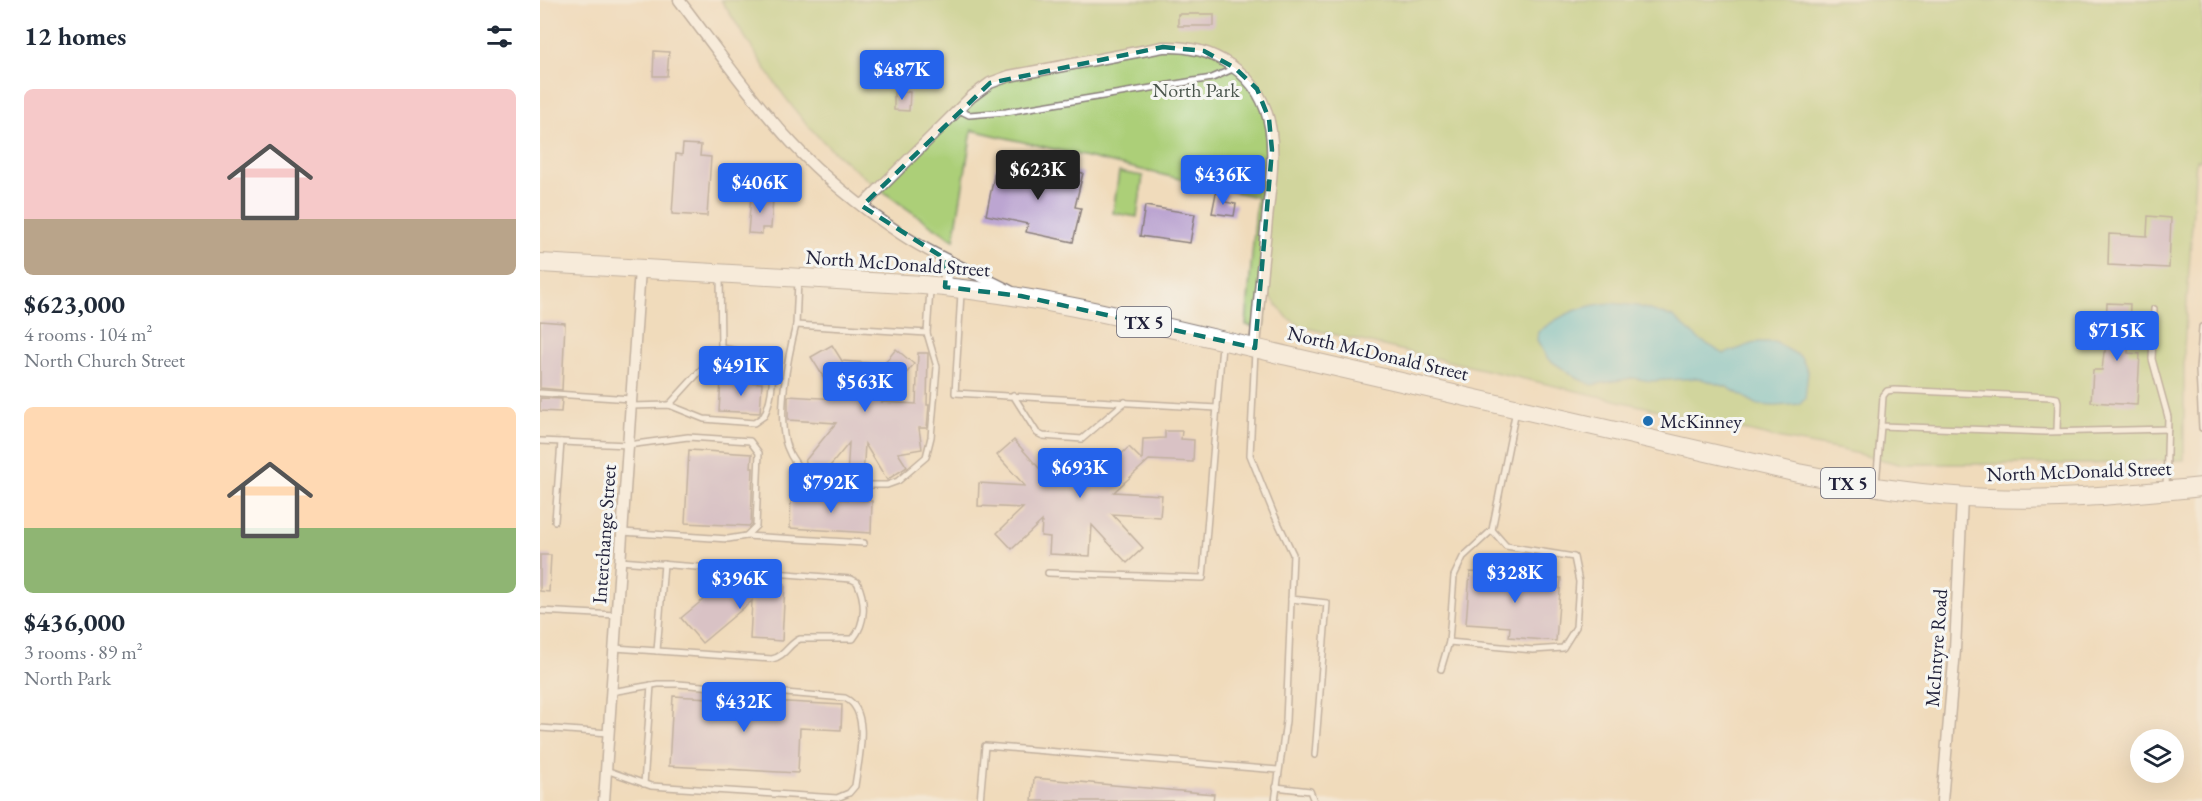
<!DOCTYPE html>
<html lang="en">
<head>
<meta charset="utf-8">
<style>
	:root { --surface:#fff; --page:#f2f2f3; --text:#1f2937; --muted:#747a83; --accent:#2563eb }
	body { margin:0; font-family:"EB Garamond",serif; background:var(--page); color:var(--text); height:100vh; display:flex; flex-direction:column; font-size:22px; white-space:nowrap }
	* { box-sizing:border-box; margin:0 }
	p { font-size:20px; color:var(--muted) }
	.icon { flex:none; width:33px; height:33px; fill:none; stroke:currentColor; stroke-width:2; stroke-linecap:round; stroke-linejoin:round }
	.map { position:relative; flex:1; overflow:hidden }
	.panel { display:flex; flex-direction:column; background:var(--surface); width:540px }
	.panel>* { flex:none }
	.controls { position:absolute; left:1590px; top:729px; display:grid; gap:12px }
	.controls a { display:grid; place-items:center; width:54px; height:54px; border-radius:50%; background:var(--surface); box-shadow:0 6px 24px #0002; font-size:30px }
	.price { position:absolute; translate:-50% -51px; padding:0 14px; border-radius:6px; background:var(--accent); color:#fff; font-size:20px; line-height:39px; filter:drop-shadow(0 2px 3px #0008) }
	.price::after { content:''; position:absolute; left:50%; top:36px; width:18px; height:14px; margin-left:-9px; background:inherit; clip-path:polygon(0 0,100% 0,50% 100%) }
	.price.selected { background:#222; color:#fff }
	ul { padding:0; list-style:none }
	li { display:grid; align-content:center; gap:12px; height:318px; padding:0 24px }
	li span { display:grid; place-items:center; height:186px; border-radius:9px; color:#555 }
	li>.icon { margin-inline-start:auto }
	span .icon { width:108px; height:108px; fill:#fffc; stroke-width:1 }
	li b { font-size:26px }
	h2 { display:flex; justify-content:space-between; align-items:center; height:72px; padding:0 24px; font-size:26px }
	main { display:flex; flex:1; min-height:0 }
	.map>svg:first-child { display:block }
	.green { fill:#accf78; stroke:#67785a; stroke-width:1.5 }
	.water { fill:#5fc8db; stroke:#40758b; stroke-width:1.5 }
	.building { fill:#bca5d1 }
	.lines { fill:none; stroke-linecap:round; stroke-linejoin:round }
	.service-casing { stroke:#897e7b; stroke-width:8 }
	.minor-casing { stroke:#897e7b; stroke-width:13 }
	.primary-casing { stroke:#897e7b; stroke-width:20 }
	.service { stroke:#fff; stroke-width:5 }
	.minor { stroke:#fff; stroke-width:10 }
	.primary { stroke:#fff; stroke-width:18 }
	.marked { fill:none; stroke:#0f766e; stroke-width:4.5; stroke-dasharray:12 8; stroke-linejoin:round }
	.poi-dot { fill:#1f6fb2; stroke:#f6f6f2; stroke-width:2 }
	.labels { text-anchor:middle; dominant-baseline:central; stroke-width:6; stroke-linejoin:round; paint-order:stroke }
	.shield { fill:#f6f6f2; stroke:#626272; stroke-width:1.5 }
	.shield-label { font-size:18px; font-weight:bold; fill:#22223b }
	.park-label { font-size:20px; fill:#4b564d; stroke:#f6f6f2 }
	.street-label { font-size:20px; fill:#22223b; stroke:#f6f6f2 }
	.poi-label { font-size:20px; fill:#22223b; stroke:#f6f6f2; text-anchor:start }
</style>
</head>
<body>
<main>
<section class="panel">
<h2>12 homes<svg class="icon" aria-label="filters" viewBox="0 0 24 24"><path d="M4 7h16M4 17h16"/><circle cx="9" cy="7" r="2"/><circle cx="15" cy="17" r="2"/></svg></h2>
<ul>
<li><span style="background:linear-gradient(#f6c9c9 70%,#b9a48a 0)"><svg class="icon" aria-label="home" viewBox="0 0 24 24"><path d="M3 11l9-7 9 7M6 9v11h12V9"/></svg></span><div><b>$623,000</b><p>4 rooms · 104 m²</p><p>North Church Street</p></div></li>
<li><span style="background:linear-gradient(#ffd9b3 65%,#8fb573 0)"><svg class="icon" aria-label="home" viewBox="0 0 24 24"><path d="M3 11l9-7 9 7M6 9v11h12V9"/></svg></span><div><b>$436,000</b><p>3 rooms · 89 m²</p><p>North Park</p></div></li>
</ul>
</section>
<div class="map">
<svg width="1662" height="801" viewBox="0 0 1662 801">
	<rect width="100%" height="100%" fill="#f6f6f2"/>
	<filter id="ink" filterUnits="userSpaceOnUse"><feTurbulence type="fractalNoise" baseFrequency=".0167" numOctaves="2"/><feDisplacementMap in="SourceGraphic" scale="12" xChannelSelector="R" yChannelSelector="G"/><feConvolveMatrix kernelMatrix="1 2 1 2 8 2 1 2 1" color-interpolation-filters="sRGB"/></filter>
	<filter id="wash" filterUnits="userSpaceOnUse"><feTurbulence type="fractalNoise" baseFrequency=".008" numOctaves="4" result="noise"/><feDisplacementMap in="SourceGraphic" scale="24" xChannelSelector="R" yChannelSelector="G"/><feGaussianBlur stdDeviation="1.35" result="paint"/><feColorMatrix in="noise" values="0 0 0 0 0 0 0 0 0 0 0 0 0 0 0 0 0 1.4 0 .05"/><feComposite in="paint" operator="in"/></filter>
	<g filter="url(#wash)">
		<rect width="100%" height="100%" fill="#f0dbbb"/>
		<!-- green -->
		<g class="green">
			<path d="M 181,0 L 1662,0 L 1662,160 L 1656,160 L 1644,349 L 1644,460 L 1550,464 L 1359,464 L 1302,450 L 1242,439 L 762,327 L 748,318 L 728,294 L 724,329 L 706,325 L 717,197 L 432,130 L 414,240 C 370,212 327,182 289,147 C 245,107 214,49 181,0 Z"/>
			<path d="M 579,172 L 603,176 L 597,217 L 573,213 Z"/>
		</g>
		<!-- water -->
		<path class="water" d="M 1072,303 L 1097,306 L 1133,317 L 1160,340 L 1184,354 L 1218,342 L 1235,342 L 1261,357 L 1268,372 L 1265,399 L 1260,404 L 1235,406 L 1218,405 L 1187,387 L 1158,378 L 1111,381 L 1092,378 L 1052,385 L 1037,378 L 1008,359 L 997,340 L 998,332 C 1022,314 1042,305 1072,303 Z"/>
		<g id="blocks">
			<!-- building -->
			<g class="building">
				<rect x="638" y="14" width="36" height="12"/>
				<path d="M 114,51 L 129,52 L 127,76 L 113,76 Z"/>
				<path d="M 354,92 L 370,92 L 369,111 L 354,110 Z"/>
				<path d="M 143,144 L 161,145 L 160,156 L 171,157 L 167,216 L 132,214 L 136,154 L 142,155 Z"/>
				<path d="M 508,165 L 543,173 L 535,207 L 541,208 L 533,242 L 486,232 L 488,224 L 446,215 L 456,167 L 505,178 Z"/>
				<path d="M 676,193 L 687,194 L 685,202 L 696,204 L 694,216 L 672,213 Z"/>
				<path d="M 211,196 L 233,198 L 231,228 L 222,228 L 222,234 L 208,233 Z"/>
				<path d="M 605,206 L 655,214 L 650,243 L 600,236 Z"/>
				<path d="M 1608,216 L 1631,218 L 1629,268 L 1568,265 L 1569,234 L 1607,236 Z"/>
				<path d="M 1567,303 L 1590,304 L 1588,353 L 1600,354 L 1597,405 L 1551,402 L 1553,370 L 1562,370 L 1564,352 L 1565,352 Z"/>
				<path d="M 0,321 L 25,323 L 22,390 L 0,388 Z"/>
				<path d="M 292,345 L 302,361 L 344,364 L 356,349 L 374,364 L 342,402 L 376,404 L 378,353 L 388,353 L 387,405 L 389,405 L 387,428 L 379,428 L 382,449 L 358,453 L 367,467 L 347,480 L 325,444 L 323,478 L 307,477 L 309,443 L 282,476 L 265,461 L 296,423 L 248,420 L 248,396 L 297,399 L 271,357 Z"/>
				<path d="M 181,381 L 222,383 L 220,413 L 179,411 Z"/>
				<path d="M 0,398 L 22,399 L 21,412 L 0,411 Z"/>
				<path d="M 625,431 L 642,431 L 641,439 L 654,440 L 653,462 L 609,460 L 574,492 L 622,495 L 620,517 L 572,514 L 603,548 L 587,563 L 552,525 L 550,556 L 509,554 L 510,537 L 501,536 L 502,521 L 472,549 L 457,533 L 483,508 L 438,506 L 439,483 L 485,486 L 457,455 L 474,440 L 514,485 L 515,470 L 546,472 L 545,488 L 589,447 L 602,460 L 603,439 L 625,438 Z"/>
				<path d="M 149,450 L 212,454 L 211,468 L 213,468 L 211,524 L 209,526 L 145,523 Z"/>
				<path d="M 251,496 L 332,501 L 331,533 L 250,528 Z"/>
				<path d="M 0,555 L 11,555 L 9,592 L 0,591 Z"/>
				<path d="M 980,571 L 995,572 L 994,576 L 1021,578 L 1016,641 L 969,637 L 970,627 L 926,624 L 930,572 L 980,575 Z"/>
				<path d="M 187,580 L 245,584 L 242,641 L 210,639 L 212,601 L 162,643 L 141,618 Z"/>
				<path d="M 133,696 L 302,705 L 301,730 L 260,728 L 258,773 L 129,766 Z"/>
				<path d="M 494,778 L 674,794 L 673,801 L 492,801 Z"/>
			</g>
		</g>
	</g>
	<g filter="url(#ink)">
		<use href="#blocks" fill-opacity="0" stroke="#897e7b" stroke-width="1.5"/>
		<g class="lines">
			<!-- service casing -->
			<g class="service-casing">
				<g id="service">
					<path d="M 419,110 L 429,115 L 466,112 L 672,78 L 695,68"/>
					<path d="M 258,281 L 256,325 L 387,333 L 390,290"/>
					<path d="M 421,293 L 415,393 L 677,408"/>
					<path d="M 1614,309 L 1612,359 L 1628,417 L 1626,489"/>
					<path d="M 256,325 C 248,356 236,416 247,447 C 252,461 261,470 271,481 L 310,485 L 347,485 L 358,481 L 386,457 L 391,437 L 397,367 L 387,333"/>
					<path d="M 1662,327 L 1659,370 L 1662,428"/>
					<path d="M 715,351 L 710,455 L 733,512 L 753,554 L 746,721 L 735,801"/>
					<path d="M 0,393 L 91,399"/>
					<path d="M 473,395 L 497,433 L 503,436 L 542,439 L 585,402"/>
					<path d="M 129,405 L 181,348"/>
					<path d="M 91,406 L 129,405 L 164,419 L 214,423 L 224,416 C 231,401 239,365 223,355 L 181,348 L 180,275"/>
					<path d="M 1517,430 L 1518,402 L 1517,398 L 1511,397 L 1354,390 L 1347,391 L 1343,396 L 1341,426 L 1506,432 L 1628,429"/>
					<path d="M 0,441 L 88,445 L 148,437 L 210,441 L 219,453 L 216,526 L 206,536 L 188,539 L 82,532"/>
					<path d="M 1336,484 L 1341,426"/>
					<path d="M 15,521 L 21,442"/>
					<path d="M 206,536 L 324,543"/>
					<path d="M 508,573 L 663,578 L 682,345"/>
					<path d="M 751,599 L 787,603 L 775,755"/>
					<path d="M 0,611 L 76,615"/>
					<path d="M 909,642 L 993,650 L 1023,648 L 1036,627 L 1039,582 L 1034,557 L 966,546 L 952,530"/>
					<path d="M 75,648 L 232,659 C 246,656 248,644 260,639 L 313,639 C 326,623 326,601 317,582 L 311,579 L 80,561"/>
					<path d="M 117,651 L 124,564"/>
					<path d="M 901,669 L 909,642 L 914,576 L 923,557 L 952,530 L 976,410"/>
					<path d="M 0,728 L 69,733"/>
					<path d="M 66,770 L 111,786 L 297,798 L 309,793 L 315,786 C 318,761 332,711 305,698 L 138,684 L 118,684 L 71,692"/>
					<path d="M 104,784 L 111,685"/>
					<path d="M 736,787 L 770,791 L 774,801"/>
					<path d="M 440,801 L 445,746 L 738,770"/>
				</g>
			</g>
			<!-- minor casing -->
			<g class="minor-casing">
				<g id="minor">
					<path d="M 139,0 C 175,47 212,100 252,143 C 284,178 322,208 361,234 C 395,257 434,272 470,291"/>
					<path d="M 322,206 L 431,97 L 450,83 L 469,76 L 623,47 C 649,46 670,51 692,66 C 748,105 731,171 726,230 C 722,269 718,309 715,348"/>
					<path d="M 405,287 L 407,260"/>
					<path d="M 64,801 L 100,269"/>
					<path d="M 1402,801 L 1415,650 L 1422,497"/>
				</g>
			</g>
			<!-- primary casing -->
			<g class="primary-casing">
				<path id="primary" d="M 0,263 L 383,285 C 507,295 627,328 748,356 C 918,395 1088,434 1258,473 C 1320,485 1384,496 1448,498 C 1519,501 1591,494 1662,487"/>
			</g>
			<!-- service -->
			<use href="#service" class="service"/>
			<!-- minor -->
			<use href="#minor" class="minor"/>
			<!-- primary -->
			<use href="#primary" class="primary"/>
		</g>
	</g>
	<!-- marked area -->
	<path d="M0 0H1662V801H0ZM 623,47 L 664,51 L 695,68 L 717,89 L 729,119 L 732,150 L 715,348 L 481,296 L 405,287 L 407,260 L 322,206 L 450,83 Z" fill="#f0dbbb" fill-opacity=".55" fill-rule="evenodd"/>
	<path class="marked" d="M 623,47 L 664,51 L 695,68 L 717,89 L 729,119 L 732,150 L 715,348 L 481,296 L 405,287 L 407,260 L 322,206 L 450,83 Z"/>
	<!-- markers -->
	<circle class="poi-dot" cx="1108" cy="421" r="6"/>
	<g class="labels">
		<!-- shield labels -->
		<g class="shield">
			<rect x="577" y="307" width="54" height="30" rx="4.5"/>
			<rect x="1281" y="468" width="54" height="30" rx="4.5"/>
		</g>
		<g class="shield-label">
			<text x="604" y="322">TX 5</text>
			<text x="1308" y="483">TX 5</text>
		</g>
		<!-- park labels -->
		<g class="park-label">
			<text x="656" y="90">North Park</text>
		</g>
		<!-- street labels -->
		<g class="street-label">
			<text transform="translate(358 263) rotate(4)">North McDonald Street</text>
			<text transform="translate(838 353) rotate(13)">North McDonald Street</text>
			<text transform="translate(1539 471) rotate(-2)">North McDonald Street</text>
			<text transform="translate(64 534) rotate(-86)">Interchange Street</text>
			<text transform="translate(1396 648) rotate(-86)">McIntyre Road</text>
		</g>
		<!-- poi labels -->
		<g class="poi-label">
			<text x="1120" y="421">McKinney</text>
		</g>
	</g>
</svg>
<div class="controls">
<a><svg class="icon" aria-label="layers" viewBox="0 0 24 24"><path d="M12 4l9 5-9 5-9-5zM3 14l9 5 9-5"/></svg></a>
</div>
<b class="price" style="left:362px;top:101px">$487K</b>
<b class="price selected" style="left:498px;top:201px">$623K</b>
<b class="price" style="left:683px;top:206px">$436K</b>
<b class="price" style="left:220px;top:214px">$406K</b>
<b class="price" style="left:1577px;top:362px">$715K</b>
<b class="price" style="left:201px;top:397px">$491K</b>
<b class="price" style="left:325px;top:413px">$563K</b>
<b class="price" style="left:540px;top:499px">$693K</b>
<b class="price" style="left:291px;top:514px">$792K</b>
<b class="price" style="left:975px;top:604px">$328K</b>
<b class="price" style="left:200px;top:610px">$396K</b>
<b class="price" style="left:204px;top:733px">$432K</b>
</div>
</main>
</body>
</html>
